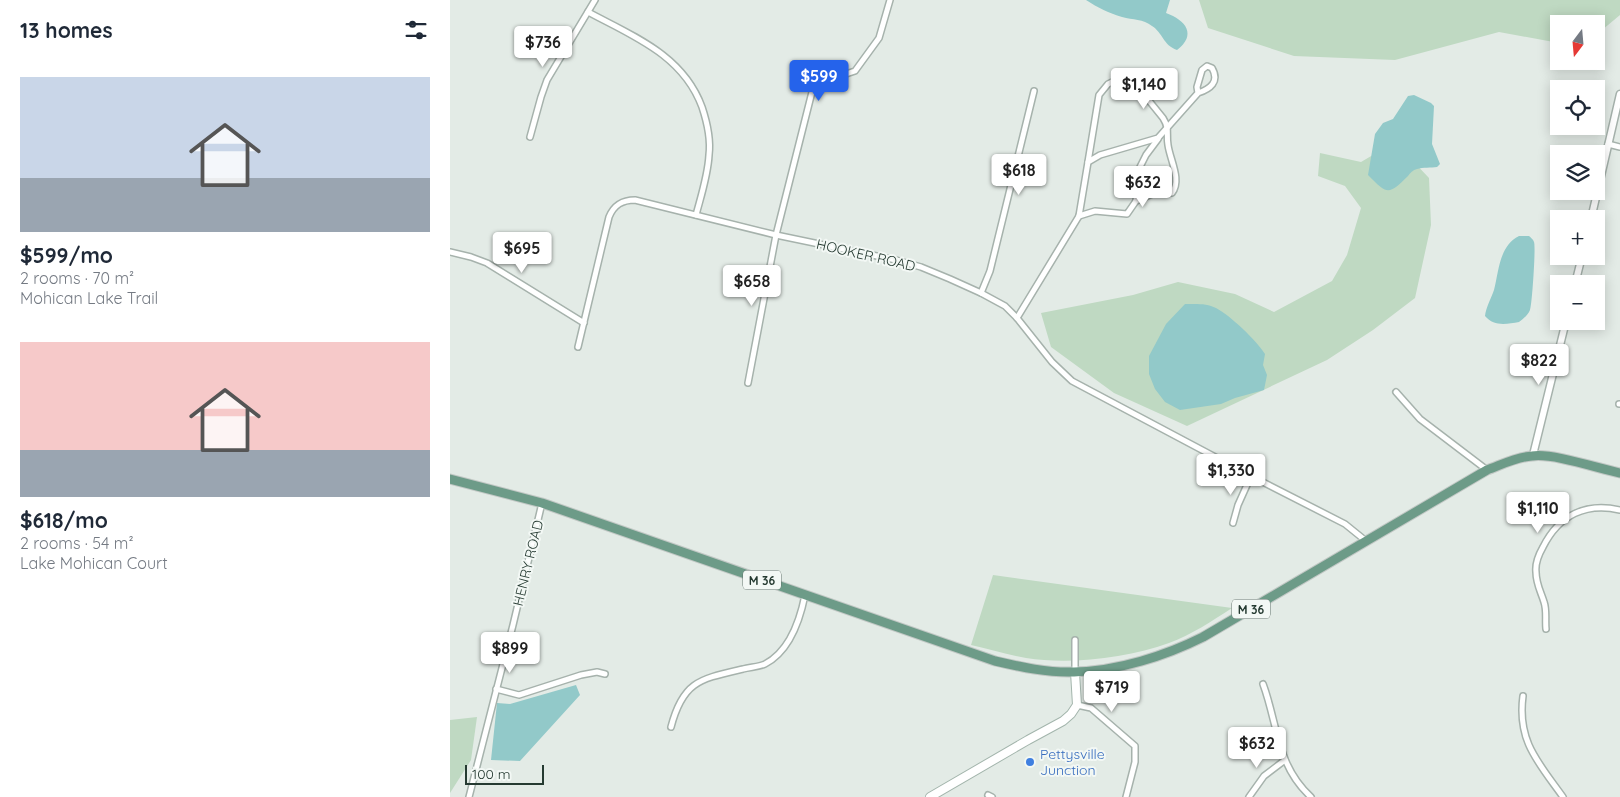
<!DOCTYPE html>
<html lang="en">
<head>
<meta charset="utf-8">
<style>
	:root { --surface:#fff; --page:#f2f2f3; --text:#1f2937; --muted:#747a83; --accent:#2563eb }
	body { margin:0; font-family:Quicksand,sans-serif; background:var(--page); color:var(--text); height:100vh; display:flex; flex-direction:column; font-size:19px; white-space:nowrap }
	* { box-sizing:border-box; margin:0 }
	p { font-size:16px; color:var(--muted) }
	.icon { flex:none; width:28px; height:28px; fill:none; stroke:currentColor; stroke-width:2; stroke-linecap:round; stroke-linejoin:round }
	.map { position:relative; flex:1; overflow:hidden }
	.sheet { display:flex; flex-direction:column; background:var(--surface); width:450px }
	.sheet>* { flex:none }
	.needle { width:32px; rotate:196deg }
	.tools { position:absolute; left:1100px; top:15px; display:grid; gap:10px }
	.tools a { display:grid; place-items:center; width:55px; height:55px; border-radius:0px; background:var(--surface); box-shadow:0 2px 12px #0003; font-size:25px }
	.scale { position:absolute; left:15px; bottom:12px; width:79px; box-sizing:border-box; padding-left:5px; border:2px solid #253a31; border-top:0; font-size:14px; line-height:18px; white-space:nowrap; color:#253a31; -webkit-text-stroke:4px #f3f8f5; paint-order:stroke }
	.price { position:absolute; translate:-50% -42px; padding:0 11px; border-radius:5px; background:#fff; color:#222; font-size:16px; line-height:32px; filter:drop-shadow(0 1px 2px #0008) }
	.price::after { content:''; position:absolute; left:50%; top:30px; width:15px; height:11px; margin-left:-8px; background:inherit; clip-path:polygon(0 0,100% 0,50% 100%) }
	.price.on { background:var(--accent); color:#fff }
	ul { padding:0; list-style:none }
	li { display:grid; align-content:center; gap:10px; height:265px; padding:0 20px }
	li span { display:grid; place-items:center; height:155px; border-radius:0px; color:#555 }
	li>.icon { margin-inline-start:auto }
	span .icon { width:90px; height:90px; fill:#fffc; stroke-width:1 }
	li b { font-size:21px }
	h2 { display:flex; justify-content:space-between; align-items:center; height:60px; padding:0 20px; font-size:21px }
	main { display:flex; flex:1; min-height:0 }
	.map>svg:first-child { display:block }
	.green { fill:#bfd9c2 }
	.water { fill:#92c9c9 }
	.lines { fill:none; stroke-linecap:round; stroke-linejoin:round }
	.minor-casing { stroke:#a6b2ac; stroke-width:8 }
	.tertiary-casing { stroke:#a6b2ac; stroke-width:9 }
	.secondary-casing { stroke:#a3b5ac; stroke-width:10 }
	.primary-casing { stroke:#c2c8c5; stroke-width:11 }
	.minor { stroke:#fff; stroke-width:5 }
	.tertiary { stroke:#fff; stroke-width:6 }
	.secondary { stroke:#fff; stroke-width:8 }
	.primary { stroke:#6d9b88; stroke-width:9 }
	.shop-dot { fill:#3f7fe0; stroke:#f3f8f5; stroke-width:2 }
	.labels { text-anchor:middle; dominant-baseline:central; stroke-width:4; stroke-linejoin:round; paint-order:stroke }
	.shield { fill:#f3f8f5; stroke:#63736c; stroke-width:1 }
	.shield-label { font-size:12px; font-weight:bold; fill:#253a31 }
	.street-label { font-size:14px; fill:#253a31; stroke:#f3f8f5 }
	.shop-label { font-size:14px; fill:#366cbe; stroke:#f3f8f5; text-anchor:start }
</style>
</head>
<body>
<main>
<section class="sheet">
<h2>13 homes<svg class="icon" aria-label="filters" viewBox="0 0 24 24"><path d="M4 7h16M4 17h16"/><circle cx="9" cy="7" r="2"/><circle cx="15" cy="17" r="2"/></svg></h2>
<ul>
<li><span style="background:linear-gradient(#c9d6e8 65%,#9aa5b1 0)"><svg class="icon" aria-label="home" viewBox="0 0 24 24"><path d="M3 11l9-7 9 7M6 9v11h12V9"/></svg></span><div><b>$599/mo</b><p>2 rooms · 70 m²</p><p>Mohican Lake Trail</p></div></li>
<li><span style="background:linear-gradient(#f6c9c9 70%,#9aa5b1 0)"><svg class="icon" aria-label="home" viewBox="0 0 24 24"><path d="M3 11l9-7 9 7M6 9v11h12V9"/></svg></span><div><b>$618/mo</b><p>2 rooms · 54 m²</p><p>Lake Mohican Court</p></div></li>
</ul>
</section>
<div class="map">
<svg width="1170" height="797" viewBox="0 0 1170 797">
	<rect width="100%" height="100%" fill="#e3ebe6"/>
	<!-- green -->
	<g class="green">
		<path d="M 749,0 L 1170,0 L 1170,15 L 1146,35 L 1146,24 L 1109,24 L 1109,43 L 1049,32 L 945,60 L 844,56 L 758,28 Z"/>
		<path d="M 945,142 L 979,178 L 981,225 L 965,298 L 923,330 L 877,360 L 737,426 L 664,393 L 601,347 L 591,313 L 683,295 L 728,282 L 785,294 L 824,312 L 882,281 L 897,255 L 911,208 L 895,186 L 868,176 L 870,153 L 911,162 Z"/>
		<path d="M 543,575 L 782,608 C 762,621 741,635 719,643 C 677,658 620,665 576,658 C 558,655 539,649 521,645 Z"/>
		<path d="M 27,717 L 21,760 L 0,793 L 0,720 Z"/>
	</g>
	<!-- water -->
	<g class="water">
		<path d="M 636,0 L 720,0 L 716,13 C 736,20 747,35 727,50 C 713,45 713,33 702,26 C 693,19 683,20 672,17 C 659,13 648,8 636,0 Z"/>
		<path d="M 964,95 L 981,103 L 984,106 L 982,144 L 990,164 L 987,167 C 981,168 973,167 967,169 C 963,170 960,173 958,176 C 938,196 937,194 918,175 L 925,134 L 933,123 L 943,119 L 958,96 Z"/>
		<path d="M 1069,236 L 1079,236 C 1081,238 1083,239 1084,242 C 1086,246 1082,306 1080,310 C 1078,315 1073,319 1069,322 C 1057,324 1044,327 1035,316 C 1036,307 1041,299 1044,290 C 1049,271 1049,246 1069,236 Z"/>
		<path d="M 735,304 C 746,304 757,303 766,308 C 781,316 806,340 815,354 L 813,365 L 817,375 L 814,390 L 785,398 L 771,404 L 730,410 L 715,402 L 705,389 L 699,374 L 699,356 L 716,324 Z"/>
		<path d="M 126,685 L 130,695 L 70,761 L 41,760 L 47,703 L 60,704 Z"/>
	</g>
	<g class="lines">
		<!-- minor casing -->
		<g class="minor-casing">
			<g id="minor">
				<path d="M 138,12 C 183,36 233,55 252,107 C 257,122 261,139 259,155 C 258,175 251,196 246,215"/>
				<path d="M 80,137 L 91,97 L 97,80 L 145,0"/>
				<path d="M 1158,144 L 1170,147"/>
				<path d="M 638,162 L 649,95 L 658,84 L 672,77 L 679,76 L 713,118 C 720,129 716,134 718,145 C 720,160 732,180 722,193 L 702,194 L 686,201"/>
				<path d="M 629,216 L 645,211 L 677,214 L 686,201 L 690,167 L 696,155 L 708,139"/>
				<path d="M 0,252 L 21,257 L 37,263 L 134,323"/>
				<path d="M 531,293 L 540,271 L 584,91"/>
				<path d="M 567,318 L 629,216 L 638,162 L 650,155 L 708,138 L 748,93 L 747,87 L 752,70 L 757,66 L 762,68 C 770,82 760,89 748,93"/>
				<path d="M 128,347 L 159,217 C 164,205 172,200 185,200 L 326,235 L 446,260 L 471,267 L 500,279 L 531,293 L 555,306 L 567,318 L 602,362 L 622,381 L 801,476 L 895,524 L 916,541"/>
				<path d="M 298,383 L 326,235 L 362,92 L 371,78 L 393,75 L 405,71 L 429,38 L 440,0"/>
				<path d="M 946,392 L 970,419 L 1037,470"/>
				<path d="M 1169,404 L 1170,404"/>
				<path d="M 783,523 L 788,505 L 801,476"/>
				<path d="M 1096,629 C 1095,621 1097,610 1094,602 C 1091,592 1086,584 1086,572 C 1085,563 1089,554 1093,547 C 1109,515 1136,502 1170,510"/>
				<path d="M 625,672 L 625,640"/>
				<path d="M 813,684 C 828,724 826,765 861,797"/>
				<path d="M 46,689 L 69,695 L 131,675 L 147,672 L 155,674"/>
				<path d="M 1073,696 C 1067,741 1088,762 1113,797"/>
				<path d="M 627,705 L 641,708 L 685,746 L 685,762 L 676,797"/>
				<path d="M 221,727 C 233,681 250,679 293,669 C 300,667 309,667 315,664 C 340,651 350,620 355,595"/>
				<path d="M 538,795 L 542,797"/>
				<path d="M 19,797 L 63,625 L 92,503"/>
				<path d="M 799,797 L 814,776 L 835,760"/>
			</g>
		</g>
		<!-- tertiary casing -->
		<g class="tertiary-casing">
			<g id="tertiary">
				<path d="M 1141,219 L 1170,94"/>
				<path d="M 1125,284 L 1132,256"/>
				<path d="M 1083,455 L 1116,321"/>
			</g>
		</g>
		<!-- secondary casing -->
		<g class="secondary-casing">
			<path id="secondary" d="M 480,797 L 578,740 L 613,721 L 621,714 L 627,705 L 625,672"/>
		</g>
		<!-- primary casing -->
		<g class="primary-casing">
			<path id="primary" d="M 0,479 L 92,503 L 545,661 C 571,667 598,673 624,672 C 668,671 715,656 753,637 L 1037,470 C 1051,465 1066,457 1082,456 C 1103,453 1147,468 1170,473"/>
		</g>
		<!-- minor -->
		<use href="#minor" class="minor"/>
		<!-- tertiary -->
		<use href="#tertiary" class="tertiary"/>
		<!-- secondary -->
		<use href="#secondary" class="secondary"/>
		<!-- primary -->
		<use href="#primary" class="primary"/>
	</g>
	<!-- markers -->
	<circle class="shop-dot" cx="580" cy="762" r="5"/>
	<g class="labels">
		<!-- shield labels -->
		<g class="shield">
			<rect x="293" y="570.5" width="38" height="19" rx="4"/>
			<rect x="782" y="599.5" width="38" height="19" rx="4"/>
		</g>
		<g class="shield-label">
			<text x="312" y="580">M 36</text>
			<text x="801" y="609">M 36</text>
		</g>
		<!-- street labels -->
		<g class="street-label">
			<text transform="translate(416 255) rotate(13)">HOOKER ROAD</text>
			<text transform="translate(78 563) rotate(-76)">HENRY ROAD</text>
		</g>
		<!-- shop labels -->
		<g class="shop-label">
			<text x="590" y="754">Pettysville<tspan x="590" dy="16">Junction</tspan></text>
		</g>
	</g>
</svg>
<div class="tools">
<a><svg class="needle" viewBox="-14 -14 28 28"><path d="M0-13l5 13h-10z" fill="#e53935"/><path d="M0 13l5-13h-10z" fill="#747a83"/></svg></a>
<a><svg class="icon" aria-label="locate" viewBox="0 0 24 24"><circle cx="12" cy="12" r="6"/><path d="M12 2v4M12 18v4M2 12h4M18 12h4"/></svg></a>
<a><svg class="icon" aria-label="layers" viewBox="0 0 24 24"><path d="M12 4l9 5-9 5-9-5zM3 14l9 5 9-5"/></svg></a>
<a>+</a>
<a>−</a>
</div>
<div class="scale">100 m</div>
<b class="price" style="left:93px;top:68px">$736</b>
<b class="price on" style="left:369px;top:102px">$599</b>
<b class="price" style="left:694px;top:110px">$1,140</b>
<b class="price" style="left:569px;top:196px">$618</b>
<b class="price" style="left:693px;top:208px">$632</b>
<b class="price" style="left:72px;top:274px">$695</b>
<b class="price" style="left:302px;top:307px">$658</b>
<b class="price" style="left:1089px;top:386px">$822</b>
<b class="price" style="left:781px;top:496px">$1,330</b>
<b class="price" style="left:1088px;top:534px">$1,110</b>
<b class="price" style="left:60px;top:674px">$899</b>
<b class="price" style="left:662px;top:713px">$719</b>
<b class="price" style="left:807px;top:769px">$632</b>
</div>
</main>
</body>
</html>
